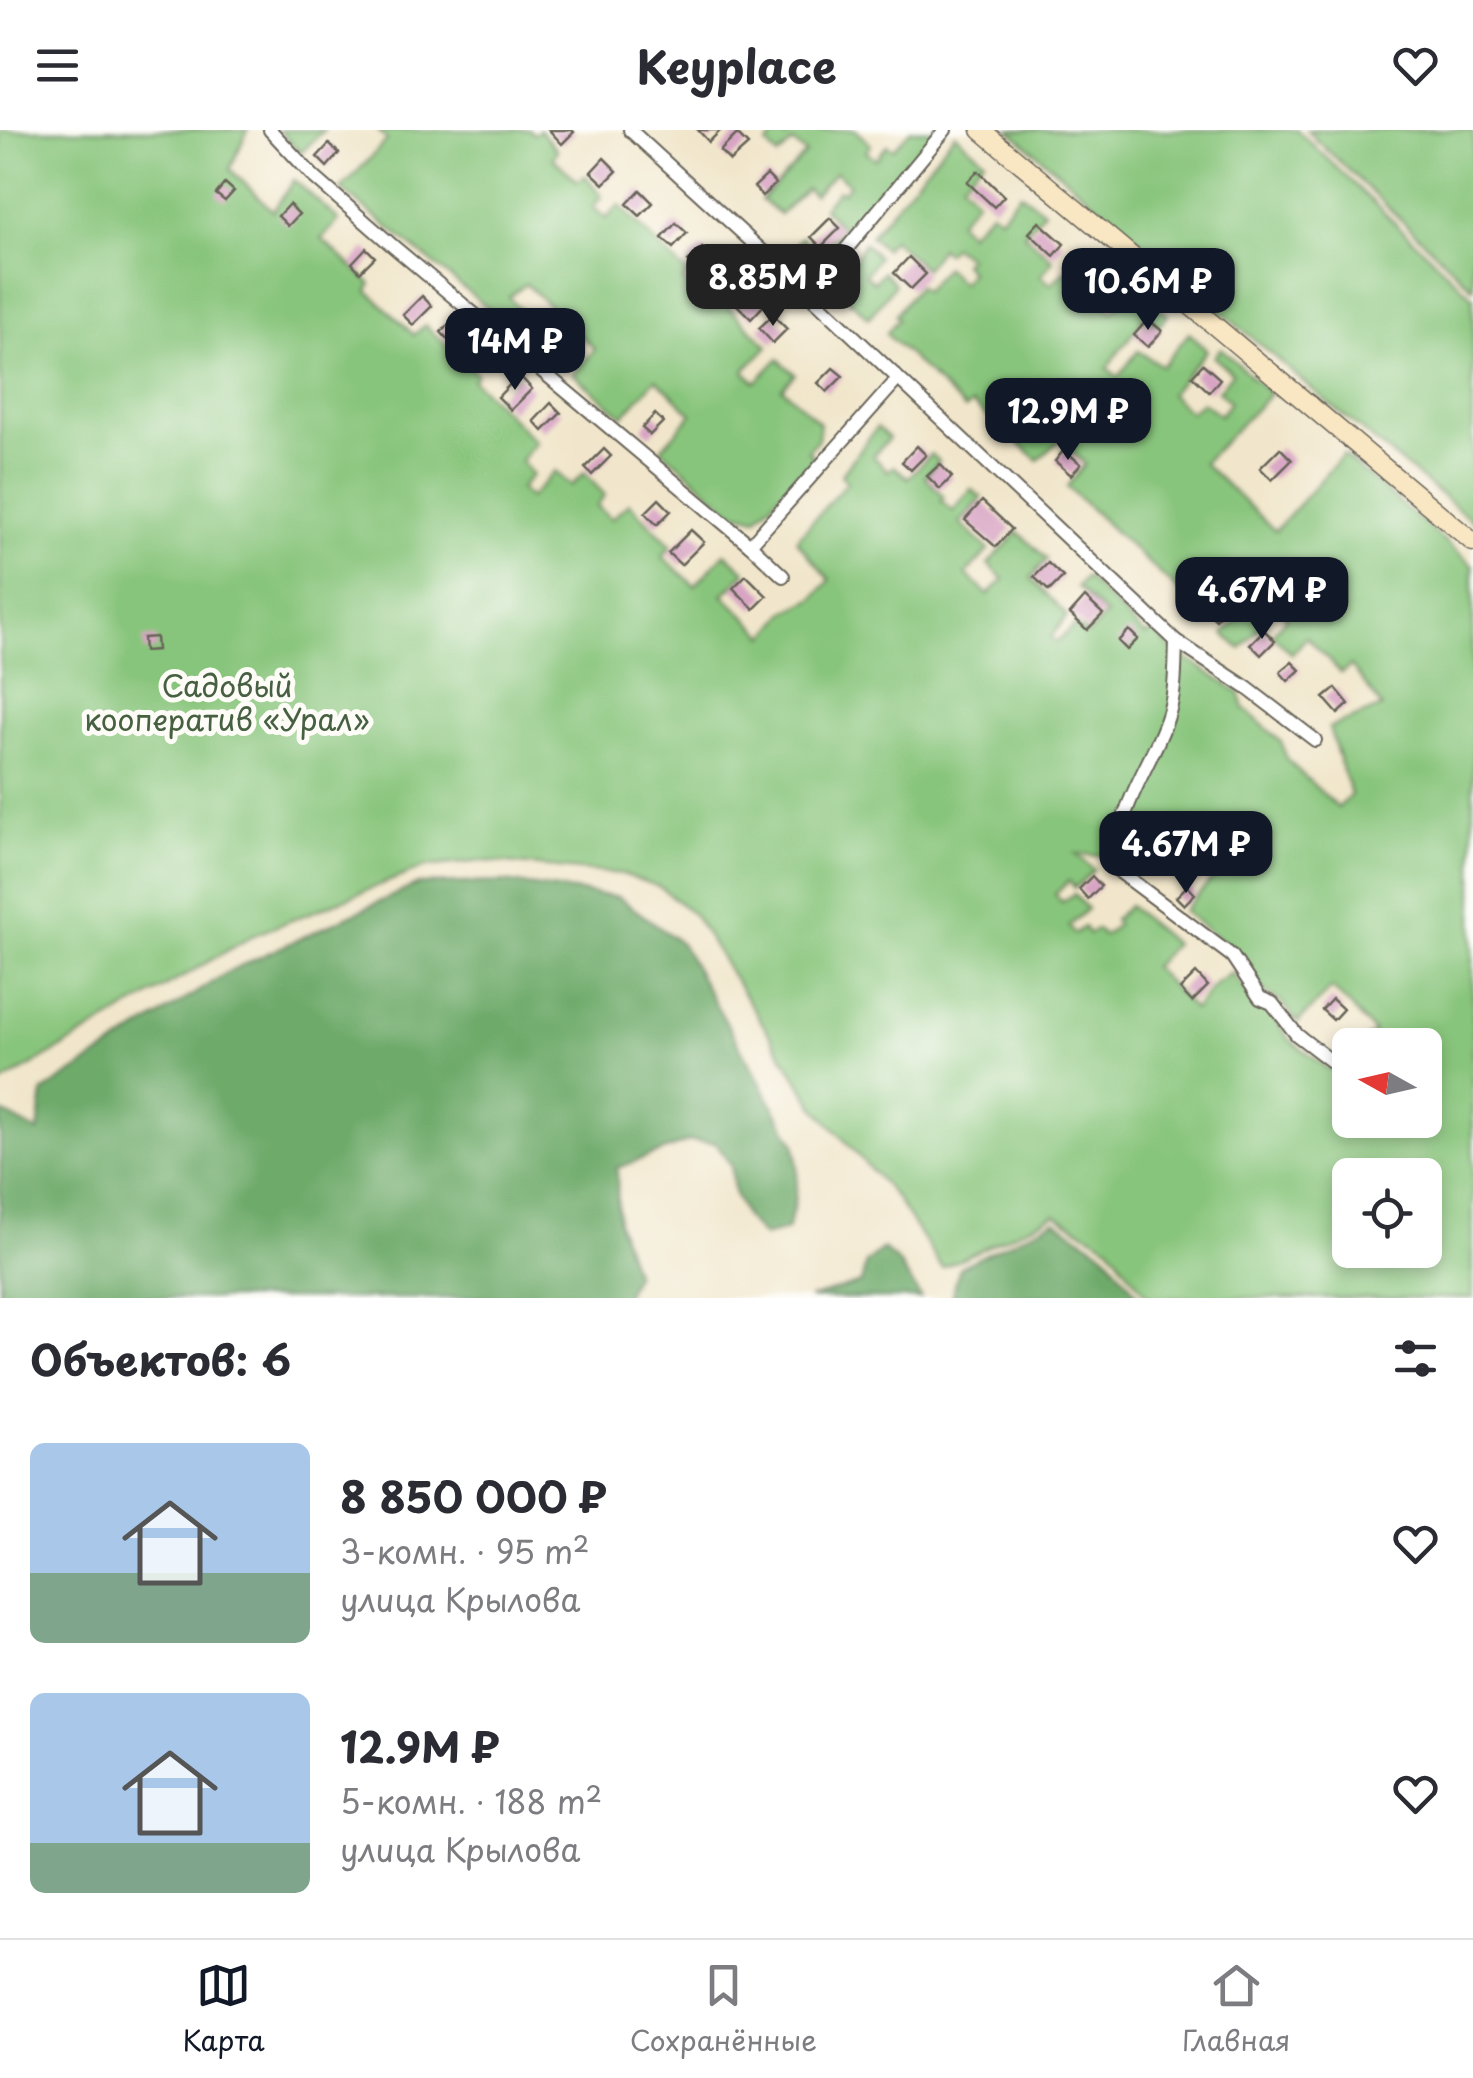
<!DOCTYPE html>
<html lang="ru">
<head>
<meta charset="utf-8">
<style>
	:root { --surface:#fff; --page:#f2f2f3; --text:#2b2b33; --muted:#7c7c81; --line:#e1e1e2; --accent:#111827 }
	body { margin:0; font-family:"Playpen Sans",sans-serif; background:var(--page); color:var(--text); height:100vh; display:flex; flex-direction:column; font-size:38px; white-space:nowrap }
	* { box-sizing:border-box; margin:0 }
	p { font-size:32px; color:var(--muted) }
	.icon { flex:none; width:55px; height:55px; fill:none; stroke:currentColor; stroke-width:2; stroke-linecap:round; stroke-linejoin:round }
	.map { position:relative; height:1168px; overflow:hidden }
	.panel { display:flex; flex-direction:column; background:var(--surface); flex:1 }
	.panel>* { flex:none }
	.needle { width:65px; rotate:278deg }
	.controls { position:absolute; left:1332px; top:898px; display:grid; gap:20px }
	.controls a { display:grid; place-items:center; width:110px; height:110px; border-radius:15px; background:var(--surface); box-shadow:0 5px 15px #0003; font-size:50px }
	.price { position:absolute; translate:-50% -85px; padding:0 22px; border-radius:20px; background:var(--accent); color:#fff; font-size:32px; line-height:65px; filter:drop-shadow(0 2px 5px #0008) }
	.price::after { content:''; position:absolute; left:50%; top:60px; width:30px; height:22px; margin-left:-15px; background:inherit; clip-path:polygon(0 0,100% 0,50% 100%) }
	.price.selected { background:#222; color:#fff }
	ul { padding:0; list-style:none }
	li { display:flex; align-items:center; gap:30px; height:250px; padding:0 30px }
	li span { display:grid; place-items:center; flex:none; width:280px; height:200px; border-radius:15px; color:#555 }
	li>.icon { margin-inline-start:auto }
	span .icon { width:120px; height:120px; fill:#fffc; stroke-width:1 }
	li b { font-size:42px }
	h2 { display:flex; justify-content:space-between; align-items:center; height:120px; padding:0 30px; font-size:42px }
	header { display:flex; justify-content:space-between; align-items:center; height:130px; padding:0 30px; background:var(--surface); font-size:45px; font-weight:700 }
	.dock { display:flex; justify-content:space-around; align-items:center; height:140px; border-top:2px solid var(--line); background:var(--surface); font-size:28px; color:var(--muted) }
	.dock a { display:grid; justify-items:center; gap:5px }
	.dock .selected { color:var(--accent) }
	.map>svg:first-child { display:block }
	.green { fill:#88c57b; stroke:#52704c; stroke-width:2.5; fill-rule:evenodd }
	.forest { fill:#6eaa6b; stroke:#456344; stroke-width:2.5 }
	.building { fill:#d8a4c4 }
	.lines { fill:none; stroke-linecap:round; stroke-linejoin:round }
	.street-casing { stroke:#676359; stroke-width:16 }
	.secondary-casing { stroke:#676359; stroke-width:21 }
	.street { stroke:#fff; stroke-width:12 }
	.secondary { stroke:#f9e7c3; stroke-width:18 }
	.labels { text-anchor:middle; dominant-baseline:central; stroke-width:10; stroke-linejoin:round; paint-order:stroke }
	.park-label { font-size:30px; fill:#476042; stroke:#fdfcf7 }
</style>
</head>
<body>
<header><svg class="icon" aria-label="menu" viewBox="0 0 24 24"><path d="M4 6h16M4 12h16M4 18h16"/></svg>Keyplace<svg class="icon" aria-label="heart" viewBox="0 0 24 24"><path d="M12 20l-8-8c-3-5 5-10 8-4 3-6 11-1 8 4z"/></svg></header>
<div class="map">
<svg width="1473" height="1168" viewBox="0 0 1473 1168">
	<rect width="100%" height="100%" fill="#fdfcf7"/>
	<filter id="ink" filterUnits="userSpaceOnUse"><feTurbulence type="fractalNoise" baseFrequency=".01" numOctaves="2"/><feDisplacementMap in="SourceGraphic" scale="20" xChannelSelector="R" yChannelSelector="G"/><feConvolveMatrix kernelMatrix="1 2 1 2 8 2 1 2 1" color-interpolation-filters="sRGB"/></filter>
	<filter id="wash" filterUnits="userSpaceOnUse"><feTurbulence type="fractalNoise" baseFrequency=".0048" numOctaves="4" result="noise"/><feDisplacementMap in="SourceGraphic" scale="40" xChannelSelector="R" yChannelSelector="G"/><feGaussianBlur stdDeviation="2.25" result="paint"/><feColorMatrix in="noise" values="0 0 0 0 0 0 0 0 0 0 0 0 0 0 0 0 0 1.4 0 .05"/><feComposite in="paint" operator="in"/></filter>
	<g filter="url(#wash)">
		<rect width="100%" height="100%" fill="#f1e6cb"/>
		<!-- green -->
		<g class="green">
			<path d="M 0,0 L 248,0 L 230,39 L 273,81 L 294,50 L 339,90 L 322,109 L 371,154 L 368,161 L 414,205 L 425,195 L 477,244 L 473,250 L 536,312 L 521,331 L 532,345 L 520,359 L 530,368 L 555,341 L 571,356 L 584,343 L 605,365 L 597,376 L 611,389 L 629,373 L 671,415 L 663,427 L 695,456 L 725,423 L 746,442 L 723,465 L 766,506 L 786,482 L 813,469 L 830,450 L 796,410 L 847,352 L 841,345 L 877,297 L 889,308 L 873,326 L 888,341 L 894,336 L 908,348 L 931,324 L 939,331 L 925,347 L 944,367 L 941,371 L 953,381 L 971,359 L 982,368 L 960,393 L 989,420 L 966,444 L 988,465 L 1004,449 L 988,434 L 1018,402 L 1047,429 L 1031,448 L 1067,486 L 1051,507 L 1056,512 L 1075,495 L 1088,504 L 1106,485 L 1077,457 L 1086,447 L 1145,505 L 1155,502 L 1170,518 L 1239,562 L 1244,578 L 1281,612 L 1287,630 L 1338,678 L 1351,665 L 1329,598 L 1382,577 L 1351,536 L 1341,543 L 1307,507 L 1292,524 L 1272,504 L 1287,487 L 1276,477 L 1241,519 L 1224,504 L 1245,482 L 1222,458 L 1199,480 L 1067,357 L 1085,334 L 1066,316 L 1071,310 L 1065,305 L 1038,330 L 973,274 L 965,279 L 886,204 L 898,189 L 895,185 L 918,156 L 924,161 L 945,137 L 961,153 L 970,142 L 963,133 L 968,127 L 953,116 L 946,123 L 940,118 L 925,139 L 892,109 L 884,119 L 870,106 L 955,4 L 984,29 L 962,53 L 977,70 L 958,91 L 969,103 L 991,81 L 1000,87 L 1020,63 L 1044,81 L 1024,104 L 1053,130 L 1041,146 L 1051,154 L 1065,141 L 1113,181 L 1133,157 L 1168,185 L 1159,196 L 1145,186 L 1107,238 L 1118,247 L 1138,221 L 1162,236 L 1189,203 L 1207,220 L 1170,264 L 1190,282 L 1202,272 L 1220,285 L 1230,272 L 1218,261 L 1232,243 L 1214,227 L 1221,218 L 1270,264 L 1203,333 L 1275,401 L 1343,325 L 1473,435 L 1473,1168 L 1148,1168 L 1109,1116 L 1055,1084 L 942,1138 L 896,1068 L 815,977 L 694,785 L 660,757 L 622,744 L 484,731 L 425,737 L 254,805 L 0,954 ZM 1173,720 L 1183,731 L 1171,742 L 1179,748 L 1208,738 L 1216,745 L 1183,781 L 1234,821 L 1264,862 L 1280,871 L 1298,892 L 1332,858 L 1374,902 L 1358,915 L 1425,915 L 1425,990 L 1350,990 L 1350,921 L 1343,925 L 1338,939 L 1327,938 L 1290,910 L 1269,881 L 1254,872 L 1232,843 L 1216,853 L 1194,880 L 1153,837 L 1174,814 L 1129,776 L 1114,789 L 1117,795 L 1103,806 L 1097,799 L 1089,804 L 1084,797 L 1074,804 L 1069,796 L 1087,779 L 1074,764 L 1062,772 L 1055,764 L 1069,751 L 1075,758 L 1094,740 L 1076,724 L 1124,728 L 1139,742 ZM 1350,1045 L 1425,1045 L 1425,1120 L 1350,1120 Z"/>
			<path d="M 279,0 L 324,0 L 301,23 Z"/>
			<path d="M 378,0 L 529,0 L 534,4 L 540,0 L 557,20 L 553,28 L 577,51 L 586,46 L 602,66 L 593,77 L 606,89 L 619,75 L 688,145 L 683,150 L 690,158 L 701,150 L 768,216 L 744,241 L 756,252 L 778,229 L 795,244 L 782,258 L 820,293 L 818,309 L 808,321 L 815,328 L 757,388 L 733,382 L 661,319 L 692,284 L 656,249 L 623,286 L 573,244 L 595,219 L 526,154 L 509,167 L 530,190 L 519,203 L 341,59 L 387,10 Z"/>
			<path d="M 792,0 L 856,0 L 871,15 L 866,22 L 876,29 L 887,15 L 893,19 L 911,0 L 939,0 L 832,125 C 815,132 809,124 797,112 L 802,107 L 819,124 L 843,98 L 823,78 L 838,60 L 842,63 L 849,54 L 836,42 L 814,65 L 806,59 L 780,84 L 761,70 L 806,24 L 793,12 L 778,26 L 767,15 L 777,1 L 786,8 Z"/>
			<path d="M 1009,0 L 1297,0 L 1473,167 L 1473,391 L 1334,278 Z"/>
			<path d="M 1306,0 L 1473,0 L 1473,158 Z"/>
			<path d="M 864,113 L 878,127 L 865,145 L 874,152 L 883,142 L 895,154 L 869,188 L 837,159 Z"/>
		</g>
		<!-- forest -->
		<g class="forest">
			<path d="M 505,752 L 618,767 L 681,813 L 795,1014 C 800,1045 797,1070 787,1100 L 763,1106 L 745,1087 L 734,1062 L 731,1036 L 716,1013 L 690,1011 L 617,1038 L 618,1093 L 635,1145 L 624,1168 L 0,1168 L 0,981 L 38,1002 L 43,962 L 231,840 L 418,754 Z"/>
			<path d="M 1055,1090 L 1105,1123 L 1140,1168 L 951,1168 L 960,1137 Z"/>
			<path d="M 883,1119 L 899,1133 L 921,1168 L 809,1168 L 861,1153 L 866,1133 Z"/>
		</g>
		<g id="blocks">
			<!-- building -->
			<g class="building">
				<path d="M 549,0 L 572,0 L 574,2 L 562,14 Z"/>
				<path d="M 698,0 L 721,0 L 709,12 Z"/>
				<path d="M 737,4 L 748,15 L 730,31 L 720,21 Z"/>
				<path d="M 329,14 L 339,23 L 327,37 L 317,27 Z"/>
				<path d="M 604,28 L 617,41 L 604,54 L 591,42 Z"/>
				<path d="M 978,41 L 1004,66 L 994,77 L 967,52 Z"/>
				<path d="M 767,45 L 776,54 L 762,66 L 754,57 Z"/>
				<path d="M 225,53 L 234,61 L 225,71 L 216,64 Z"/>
				<path d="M 640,60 L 653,73 L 640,86 L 627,74 Z"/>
				<path d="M 289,74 L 299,84 L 288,96 L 278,86 Z"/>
				<path d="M 830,88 L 840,98 L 821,117 L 811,107 Z"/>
				<path d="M 1039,92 L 1064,114 L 1054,126 L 1029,103 Z"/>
				<path d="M 676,93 L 687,103 L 673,118 L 662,108 Z"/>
				<path d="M 366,118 L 375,127 L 360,142 L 352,133 Z"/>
				<path d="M 702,118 L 715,131 L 702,145 L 688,132 Z"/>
				<path d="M 909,127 L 926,144 L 911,159 L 894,143 Z"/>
				<path d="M 1088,135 L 1105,152 L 1094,163 L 1076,146 Z"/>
				<path d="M 750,162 L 764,175 L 751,189 L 737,175 Z"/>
				<path d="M 422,166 L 432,176 L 413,195 L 403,185 Z"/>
				<path d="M 773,185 L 787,199 L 773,213 L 759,198 Z"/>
				<path d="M 1148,189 L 1162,201 L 1148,217 L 1134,205 Z"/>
				<path d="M 452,191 L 462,201 L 450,212 L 441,202 Z"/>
				<path d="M 569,199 L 581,211 L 567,227 L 554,216 Z"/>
				<path d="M 1203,234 L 1220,249 L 1209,262 L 1192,246 Z"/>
				<path d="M 833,238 L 843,246 L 827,262 L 818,253 Z"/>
				<path d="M 519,245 L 532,259 L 511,280 L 498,267 Z"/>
				<path d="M 551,273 L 561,283 L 543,301 L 534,291 Z"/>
				<path d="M 655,284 L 663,292 L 650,305 L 642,298 Z"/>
				<path d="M 917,316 L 926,325 L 911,340 L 902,332 Z"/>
				<path d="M 1280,318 L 1292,330 L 1272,350 L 1260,338 Z"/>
				<path d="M 604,319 L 611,326 L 592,345 L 585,338 Z"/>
				<path d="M 1064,320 L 1081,334 L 1071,345 L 1055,331 Z"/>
				<path d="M 940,334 L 952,347 L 940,359 L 927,346 Z"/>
				<path d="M 659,369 L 671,381 L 657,395 L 645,383 Z"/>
				<path d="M 982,371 L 1012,399 L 996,417 L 965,390 Z"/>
				<path d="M 691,400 L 704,412 L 681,435 L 668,423 Z"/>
				<path d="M 1048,433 L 1063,447 L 1049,461 L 1034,447 Z"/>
				<path d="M 746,445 L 767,466 L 754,479 L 733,458 Z"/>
				<path d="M 1219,466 L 1230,476 L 1216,490 L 1205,480 Z"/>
				<path d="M 1085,467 L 1103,484 L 1087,500 L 1070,484 Z"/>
				<path d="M 1129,500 L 1138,509 L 1127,520 L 1118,511 Z"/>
				<path d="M 1264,500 L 1275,511 L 1261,525 L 1250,514 Z"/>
				<path d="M 156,507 L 157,520 L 144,521 L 143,508 Z"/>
				<path d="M 1292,532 L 1300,540 L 1288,551 L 1280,542 Z"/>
				<path d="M 1336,558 L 1349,574 L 1338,584 L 1324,568 Z"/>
				<path d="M 1092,746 L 1101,756 L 1088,769 L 1079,759 Z"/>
				<path d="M 1187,756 L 1195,764 L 1184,775 L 1176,767 Z"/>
				<path d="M 1196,843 L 1208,856 L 1192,872 L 1180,859 Z"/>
				<path d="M 1332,869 L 1343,879 L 1333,890 L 1322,880 Z"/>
			</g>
		</g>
	</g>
	<g filter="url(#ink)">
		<use href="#blocks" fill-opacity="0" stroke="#676359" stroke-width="2.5"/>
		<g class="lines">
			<!-- street casing -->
			<g class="street-casing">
				<g id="street">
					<path d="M 270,0 L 314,47 L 394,117 L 750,415 L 783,446"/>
					<path d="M 630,0 L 809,164 L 1176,511 L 1247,558 L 1315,610"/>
					<path d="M 809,164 L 945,0"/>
					<path d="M 750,415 L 897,250"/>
					<path d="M 1176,511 C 1175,537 1176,564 1167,589 C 1149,641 1110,685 1120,742 L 1232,826 L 1260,868 L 1272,873 L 1297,905 L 1335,934"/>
				</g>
			</g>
			<!-- secondary casing -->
			<g class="secondary-casing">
				<path id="secondary" d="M 981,0 L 1473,412"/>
			</g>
			<!-- street -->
			<use href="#street" class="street"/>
			<!-- secondary -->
			<use href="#secondary" class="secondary"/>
		</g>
	</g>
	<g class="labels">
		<!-- park labels -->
		<g class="park-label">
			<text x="227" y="554">Садовый<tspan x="227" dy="34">кооператив «Урал»</tspan></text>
		</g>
	</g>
</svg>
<div class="controls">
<a><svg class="needle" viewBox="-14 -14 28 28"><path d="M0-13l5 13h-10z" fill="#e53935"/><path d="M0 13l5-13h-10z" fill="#7c7c81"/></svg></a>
<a><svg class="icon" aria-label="locate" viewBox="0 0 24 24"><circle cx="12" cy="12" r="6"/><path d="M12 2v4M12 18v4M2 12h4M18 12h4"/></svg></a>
</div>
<b class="price selected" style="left:773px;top:199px">8.85M ₽</b>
<b class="price" style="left:1148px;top:203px">10.6M ₽</b>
<b class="price" style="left:515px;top:263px">14M ₽</b>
<b class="price" style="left:1068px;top:333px">12.9M ₽</b>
<b class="price" style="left:1262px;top:512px">4.67M ₽</b>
<b class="price" style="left:1186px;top:766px">4.67M ₽</b>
</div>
<section class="panel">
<h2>Объектов: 6<svg class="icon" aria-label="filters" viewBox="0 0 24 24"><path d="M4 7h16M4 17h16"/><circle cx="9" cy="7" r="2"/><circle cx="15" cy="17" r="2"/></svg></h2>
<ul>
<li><span style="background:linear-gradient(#a9c7e8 65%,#7fa58c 0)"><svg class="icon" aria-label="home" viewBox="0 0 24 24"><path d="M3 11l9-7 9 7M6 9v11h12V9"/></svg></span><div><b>8 850 000 ₽</b><p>3-комн. · 95 m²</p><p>улица Крылова</p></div><svg class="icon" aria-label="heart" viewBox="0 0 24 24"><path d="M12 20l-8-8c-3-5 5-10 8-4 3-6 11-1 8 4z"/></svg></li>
<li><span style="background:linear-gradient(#a9c7e8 75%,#7fa58c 0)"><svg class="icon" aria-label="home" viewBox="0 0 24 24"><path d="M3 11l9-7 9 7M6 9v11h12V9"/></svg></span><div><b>12.9M ₽</b><p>5-комн. · 188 m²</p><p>улица Крылова</p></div><svg class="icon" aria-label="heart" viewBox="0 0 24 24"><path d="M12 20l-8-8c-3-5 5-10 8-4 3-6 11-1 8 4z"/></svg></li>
</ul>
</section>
<nav class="dock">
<a class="selected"><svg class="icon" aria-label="map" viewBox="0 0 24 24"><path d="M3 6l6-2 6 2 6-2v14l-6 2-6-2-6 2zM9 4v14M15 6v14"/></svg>Карта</a>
<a><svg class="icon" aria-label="saved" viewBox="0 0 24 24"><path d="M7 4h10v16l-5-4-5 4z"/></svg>Сохранённые</a>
<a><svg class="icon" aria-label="home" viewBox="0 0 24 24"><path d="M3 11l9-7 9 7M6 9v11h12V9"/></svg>Главная</a>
</nav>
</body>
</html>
